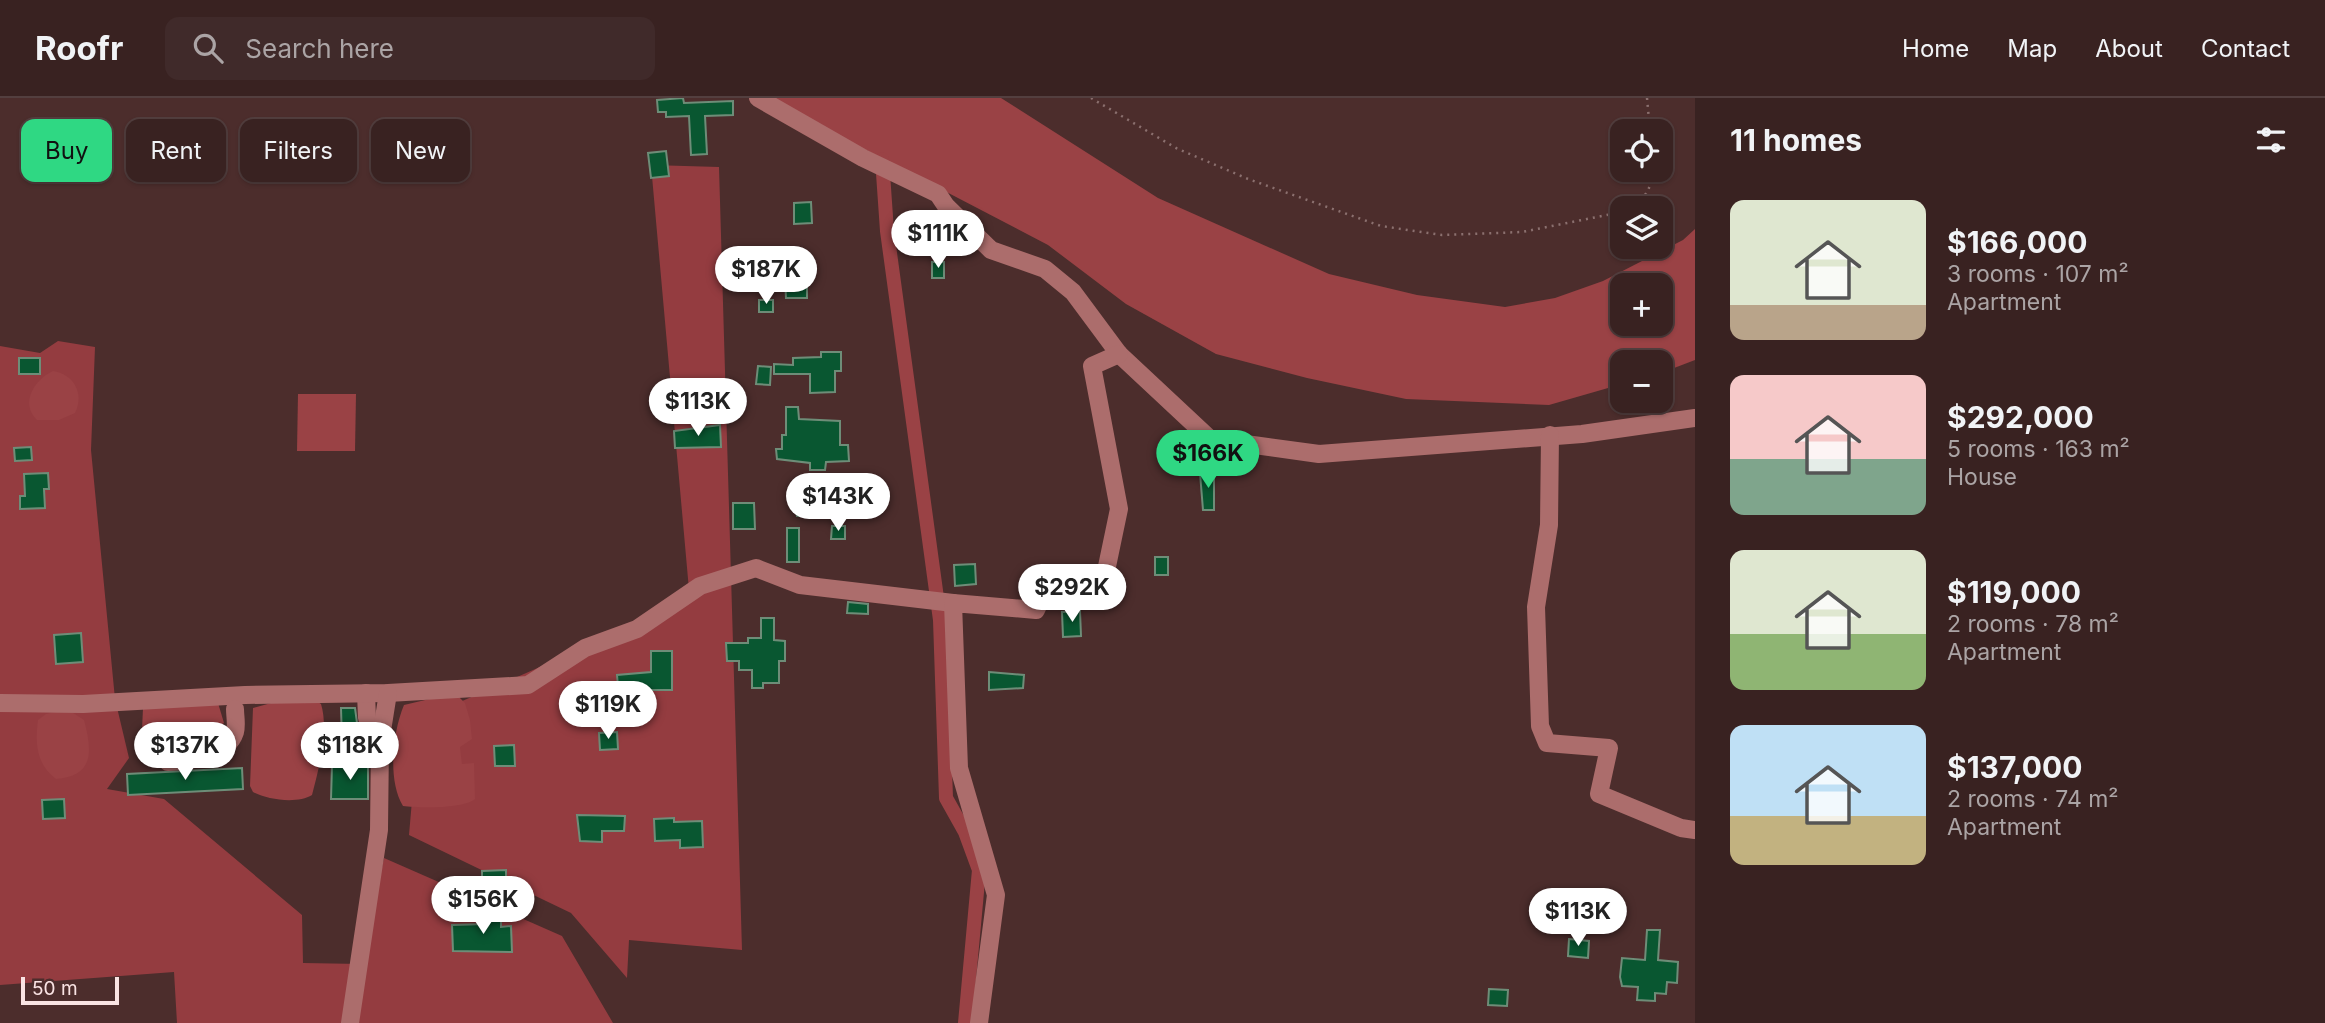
<!DOCTYPE html>
<html lang="en">
<head>
<meta charset="utf-8">
<style>
	:root { --surface:#392221; --page:#402a2a; --text:#f1f3f6; --muted:#aba4a5; --line:#533f3f; --accent:#2fd883 }
	body { margin:0; font-family:Inter,sans-serif; background:var(--page); color:var(--text); height:100vh; display:flex; flex-direction:column; font-size:26px; white-space:nowrap }
	* { box-sizing:border-box; margin:0 }
	p { font-size:23px; color:var(--muted) }
	.icon { flex:none; width:38px; height:38px; fill:none; stroke:currentColor; stroke-width:2; stroke-linecap:round; stroke-linejoin:round }
	.map { position:relative; flex:1; overflow:hidden }
	.details { display:flex; flex-direction:column; background:var(--surface); width:630px }
	.details>* { flex:none }
	.banner { position:absolute; left:21px; top:21px; width:665px; height:63px; display:flex; gap:14px }
	.tools { position:absolute; left:1610px; top:21px; display:grid; gap:14px }
	.tools a { display:grid; place-items:center; width:63px; height:63px; border-radius:14px; background:var(--surface); box-shadow:0 2px 5px #0004,0 0 0 2px var(--line); font-size:35px }
	.scale { position:absolute; left:21px; bottom:18px; width:98px; box-sizing:border-box; padding-left:7px; border:4px solid #f9e3e3; border-top:0; font-size:19px; line-height:24px; white-space:nowrap; color:#f9e3e3; -webkit-text-stroke:5px #4c2d2c; paint-order:stroke }
	.price { position:absolute; translate:-50% -60px; padding:0 16px; border-radius:24px; background:#fff; color:#222; font-size:23px; line-height:46px; filter:drop-shadow(0 2px 4px #0008) }
	.price::after { content:''; position:absolute; left:50%; top:42px; width:21px; height:16px; margin-left:-10px; background:inherit; clip-path:polygon(0 0,100% 0,50% 100%) }
	.price.current { background:var(--accent); color:#111 }
	ul { padding:0; list-style:none }
	li { display:flex; align-items:center; gap:21px; height:175px; padding:0 35px }
	li span { display:grid; place-items:center; flex:none; width:196px; height:140px; border-radius:14px; color:#555 }
	li>.icon { margin-inline-start:auto }
	span .icon { width:84px; height:84px; fill:#fffc; stroke-width:1 }
	li b { font-size:30px }
	h2 { display:flex; justify-content:space-between; align-items:center; height:84px; padding:0 35px; font-size:30px }
	.chip { padding:0 24px; border-radius:14px; background:var(--surface); box-shadow:0 2px 5px #0004,0 0 0 2px var(--line); font-size:24px; line-height:63px }
	.chip.current { background:var(--accent); color:#111 }
	header { display:flex; align-items:center; gap:42px; box-sizing:border-box; height:98px; padding:0 35px; background:var(--surface); border-bottom:2px solid var(--line) }
	header strong { font-size:33px }
	nav { display:flex; gap:38px; margin-inline-start:auto; font-size:24px }
	.search { width:490px; height:63px; background:var(--page); display:flex; align-items:center; gap:18px; box-sizing:border-box; padding:0 24px; border-radius:14px; color:var(--muted); font-size:26px }
	main { display:flex; flex:1; min-height:0 }
	.map>svg:first-child { display:block }
	.forest { fill:#943c40 }
	.water { fill:#9a4245; fill-rule:evenodd }
	.lines { fill:none; stroke-linecap:round; stroke-linejoin:round }
	.canal { stroke:#9a4245; stroke-width:14 }
	.building { fill:#095731; stroke:#6e8d78; stroke-width:2 }
	.path { stroke:#8b706f; stroke-width:2.5; stroke-dasharray:2 5; stroke-linecap:butt }
	.minor { stroke:#ac6d6c; stroke-width:18 }
</style>
</head>
<body>
<header>
<strong>Roofr</strong>
<div class="search"><svg class="icon" aria-label="search" viewBox="0 0 24 24"><circle cx="10" cy="10" r="6"/><path d="M15 15l6 6"/></svg>Search here</div>
<nav><a>Home</a><a>Map</a><a>About</a><a>Contact</a></nav>
</header>
<main>
<div class="map">
<svg width="1695" height="925" viewBox="0 0 1695 925">
	<rect width="100%" height="100%" fill="#4c2d2c"/>
	<!-- forest -->
	<g class="forest">
		<path d="M 651,67 L 719,69 L 742,852 L 629,842 L 627,880 L 571,815 L 409,737 L 419,622 L 690,503 Z"/>
		<path d="M 58,243 L 95,249 L 91,352 L 115,601 L 129,660 L 107,691 L 164,701 L 302,817 L 303,865 L 361,866 L 384,760 L 562,838 L 613,925 L 177,925 L 174,874 L 0,887 L 0,248 L 40,255 Z"/>
	</g>
	<!-- water -->
	<g class="water">
		<path d="M 766,0 L 1001,0 L 1158,100 L 1329,176 L 1417,197 L 1505,209 L 1555,200 L 1603,183 L 1683,142 L 1695,131 L 1695,262 L 1661,275 L 1661,264 L 1622,264 L 1622,286 L 1549,307 L 1406,301 L 1307,280 L 1216,256 L 1126,206 L 1048,147 ZM 1622,187 L 1661,187 L 1661,226 L 1622,226 Z"/>
		<path d="M 53,273 C 73,276 85,295 75,315 L 59,322 L 37,322 C 19,305 35,281 53,273 Z"/>
		<path d="M 298,296 L 356,296 L 355,353 L 297,353 Z"/>
		<path d="M 442,598 L 459,599 L 465,605 L 470,622 L 472,641 L 460,649 L 462,666 L 474,665 L 475,701 C 463,711 419,710 403,708 C 387,682 393,633 404,607 Z"/>
		<path d="M 314,601 L 321,606 C 329,632 319,670 312,697 C 298,706 267,702 253,694 L 250,688 L 253,610 L 282,602 Z"/>
		<path d="M 218,605 L 224,625 C 213,634 154,639 142,632 L 143,610 Z"/>
		<path d="M 67,611 L 84,622 C 92,652 95,678 56,681 C 36,666 35,645 38,622 L 46,616 Z"/>
	</g>
	<g class="lines">
		<!-- canal -->
		<path class="canal" d="M 882,61 L 887,133 L 940,522 L 946,700 L 965,734 L 979,772 L 965,925"/>
	</g>
	<!-- building -->
	<g class="building">
		<path d="M 683,0 L 684,5 L 733,3 L 733,17 L 705,18 L 707,56 L 691,57 L 689,18 L 666,19 L 666,14 L 658,14 L 657,2 Z"/>
		<path d="M 666,53 L 669,78 L 651,80 L 648,55 Z"/>
		<path d="M 811,104 L 812,125 L 794,126 L 794,105 Z"/>
		<rect x="932" y="164" width="12" height="16"/>
		<path d="M 807,179 L 807,200 L 786,200 L 785,180 Z"/>
		<rect x="759" y="202" width="14" height="12"/>
		<path d="M 821,254 L 841,254 L 841,273 L 835,273 L 835,294 L 810,295 L 810,276 L 774,276 L 774,266 L 793,267 L 793,260 L 821,259 Z"/>
		<rect x="19" y="260" width="21" height="16"/>
		<path d="M 758,268 L 771,269 L 770,287 L 756,286 Z"/>
		<path d="M 786,309 L 798,309 L 799,321 L 840,323 L 840,347 L 848,347 L 849,363 L 826,364 L 825,372 L 810,372 L 810,365 L 777,361 L 776,351 L 782,351 L 782,337 L 786,337 Z"/>
		<path d="M 720,327 L 721,349 L 675,350 L 674,333 Z"/>
		<path d="M 31,349 L 32,362 L 15,363 L 14,350 Z"/>
		<path d="M 1214,374 L 1214,412 L 1203,412 L 1200,375 Z"/>
		<path d="M 48,375 L 49,391 L 44,391 L 45,410 L 20,411 L 20,398 L 25,398 L 24,376 Z"/>
		<path d="M 796,403 L 818,403 L 818,418 L 797,418 Z"/>
		<path d="M 733,405 L 754,405 L 755,431 L 733,431 Z"/>
		<path d="M 832,428 L 845,428 L 845,441 L 831,441 Z"/>
		<rect x="787" y="430" width="12" height="34"/>
		<rect x="1155" y="459" width="13" height="18"/>
		<path d="M 975,466 L 976,486 L 955,488 L 954,467 Z"/>
		<path d="M 848,504 L 868,506 L 868,516 L 847,515 Z"/>
		<path d="M 1080,513 L 1081,538 L 1063,539 L 1062,514 Z"/>
		<path d="M 761,520 L 774,520 L 774,542 L 785,543 L 785,563 L 779,563 L 779,585 L 763,585 L 763,590 L 752,590 L 752,572 L 739,572 L 739,563 L 727,563 L 726,545 L 748,545 L 748,540 L 761,540 Z"/>
		<path d="M 81,535 L 83,564 L 56,566 L 54,537 Z"/>
		<path d="M 651,553 L 672,553 L 672,592 L 639,592 L 639,598 L 619,600 L 617,577 L 651,574 Z"/>
		<path d="M 989,574 L 1024,577 L 1023,590 L 989,592 Z"/>
		<path d="M 341,610 L 355,610 L 357,625 L 363,631 L 363,643 L 342,643 Z"/>
		<path d="M 617,634 L 618,651 L 600,652 L 599,635 Z"/>
		<path d="M 514,647 L 515,668 L 495,668 L 494,648 Z"/>
		<path d="M 332,667 L 368,668 L 368,701 L 331,701 Z"/>
		<path d="M 242,670 L 243,691 L 128,697 L 127,676 Z"/>
		<path d="M 64,701 L 65,720 L 43,721 L 42,702 Z"/>
		<path d="M 577,717 L 625,718 L 624,733 L 602,733 L 602,744 L 580,743 Z"/>
		<path d="M 674,720 L 674,724 L 702,723 L 703,749 L 680,750 L 680,742 L 655,743 L 654,721 Z"/>
		<path d="M 506,772 L 506,786 L 482,786 L 482,773 Z"/>
		<path d="M 501,812 L 501,829 L 511,828 L 512,854 L 453,853 L 452,827 L 485,826 L 485,813 Z"/>
		<path d="M 1647,832 L 1660,832 L 1658,862 L 1678,864 L 1677,885 L 1667,884 L 1666,896 L 1655,895 L 1655,903 L 1637,902 L 1638,889 L 1622,888 L 1620,879 L 1622,860 L 1645,862 Z"/>
		<path d="M 1569,841 L 1589,843 L 1588,860 L 1568,858 Z"/>
		<path d="M 1489,891 L 1508,892 L 1507,908 L 1488,907 Z"/>
	</g>
	<g class="lines">
		<!-- path -->
		<g class="path">
			<path d="M 1091,0 L 1176,50 L 1248,81 L 1381,128 L 1442,137 L 1522,134 L 1622,114"/>
			<path d="M 1647,0 L 1650,33"/>
			<path d="M 1629,110 C 1645,102 1651,90 1654,72"/>
		</g>
		<!-- minor -->
		<g class="minor">
			<path d="M 758,0 L 863,60 L 938,96 L 946,108 L 991,152 L 1045,171 L 1073,194 L 1119,256 L 1210,341 L 1319,356 L 1582,336 L 1695,320"/>
			<path d="M 1550,337 L 1549,427 L 1536,509 L 1540,628 L 1547,645 L 1609,650 L 1599,696 L 1681,730 L 1695,732"/>
			<path d="M 366,595 L 367,620"/>
			<path d="M 0,605 L 83,606 L 245,597 L 388,595 L 528,587 L 585,550 L 637,531 L 700,488 L 756,470 L 800,487 L 953,505"/>
			<path d="M 168,664 C 190,663 227,659 235,634 C 237,627 235,618 235,611"/>
			<path d="M 350,925 L 379,732 L 380,645 L 388,595"/>
			<path d="M 979,925 L 996,797 L 959,670 L 953,505 L 1036,512 L 1051,479 L 1105,478 L 1119,411 L 1092,268 L 1119,256"/>
		</g>
	</g>
</svg>
<div class="tools">
<a><svg class="icon" aria-label="locate" viewBox="0 0 24 24"><circle cx="12" cy="12" r="6"/><path d="M12 2v4M12 18v4M2 12h4M18 12h4"/></svg></a>
<a><svg class="icon" aria-label="layers" viewBox="0 0 24 24"><path d="M12 4l9 5-9 5-9-5zM3 14l9 5 9-5"/></svg></a>
<a>+</a>
<a>−</a>
</div>
<div class="scale">50 m</div>
<b class="price" style="left:938px;top:172px">$111K</b>
<b class="price" style="left:766px;top:208px">$187K</b>
<b class="price" style="left:698px;top:340px">$113K</b>
<b class="price current" style="left:1208px;top:392px">$166K</b>
<b class="price" style="left:838px;top:435px">$143K</b>
<b class="price" style="left:1072px;top:526px">$292K</b>
<b class="price" style="left:608px;top:643px">$119K</b>
<b class="price" style="left:185px;top:684px">$137K</b>
<b class="price" style="left:350px;top:684px">$118K</b>
<b class="price" style="left:483px;top:838px">$156K</b>
<b class="price" style="left:1578px;top:850px">$113K</b>
<div class="banner">
<a class="chip current">Buy</a>
<a class="chip">Rent</a>
<a class="chip">Filters</a>
<a class="chip">New</a>
</div>
</div>
<section class="details">
<h2>11 homes<svg class="icon" aria-label="filters" viewBox="0 0 24 24"><path d="M4 7h16M4 17h16"/><circle cx="9" cy="7" r="2"/><circle cx="15" cy="17" r="2"/></svg></h2>
<ul>
<li><span style="background:linear-gradient(#dfe7d0 75%,#b9a48a 0)"><svg class="icon" aria-label="home" viewBox="0 0 24 24"><path d="M3 11l9-7 9 7M6 9v11h12V9"/></svg></span><div><b>$166,000</b><p>3 rooms · 107 m²</p><p>Apartment</p></div></li>
<li><span style="background:linear-gradient(#f6c9c9 60%,#7fa58c 0)"><svg class="icon" aria-label="home" viewBox="0 0 24 24"><path d="M3 11l9-7 9 7M6 9v11h12V9"/></svg></span><div><b>$292,000</b><p>5 rooms · 163 m²</p><p>House</p></div></li>
<li><span style="background:linear-gradient(#dfe7d0 60%,#8fb573 0)"><svg class="icon" aria-label="home" viewBox="0 0 24 24"><path d="M3 11l9-7 9 7M6 9v11h12V9"/></svg></span><div><b>$119,000</b><p>2 rooms · 78 m²</p><p>Apartment</p></div></li>
<li><span style="background:linear-gradient(#bfe0f5 65%,#c2b280 0)"><svg class="icon" aria-label="home" viewBox="0 0 24 24"><path d="M3 11l9-7 9 7M6 9v11h12V9"/></svg></span><div><b>$137,000</b><p>2 rooms · 74 m²</p><p>Apartment</p></div></li>
</ul>
</section>
</main>
</body>
</html>
